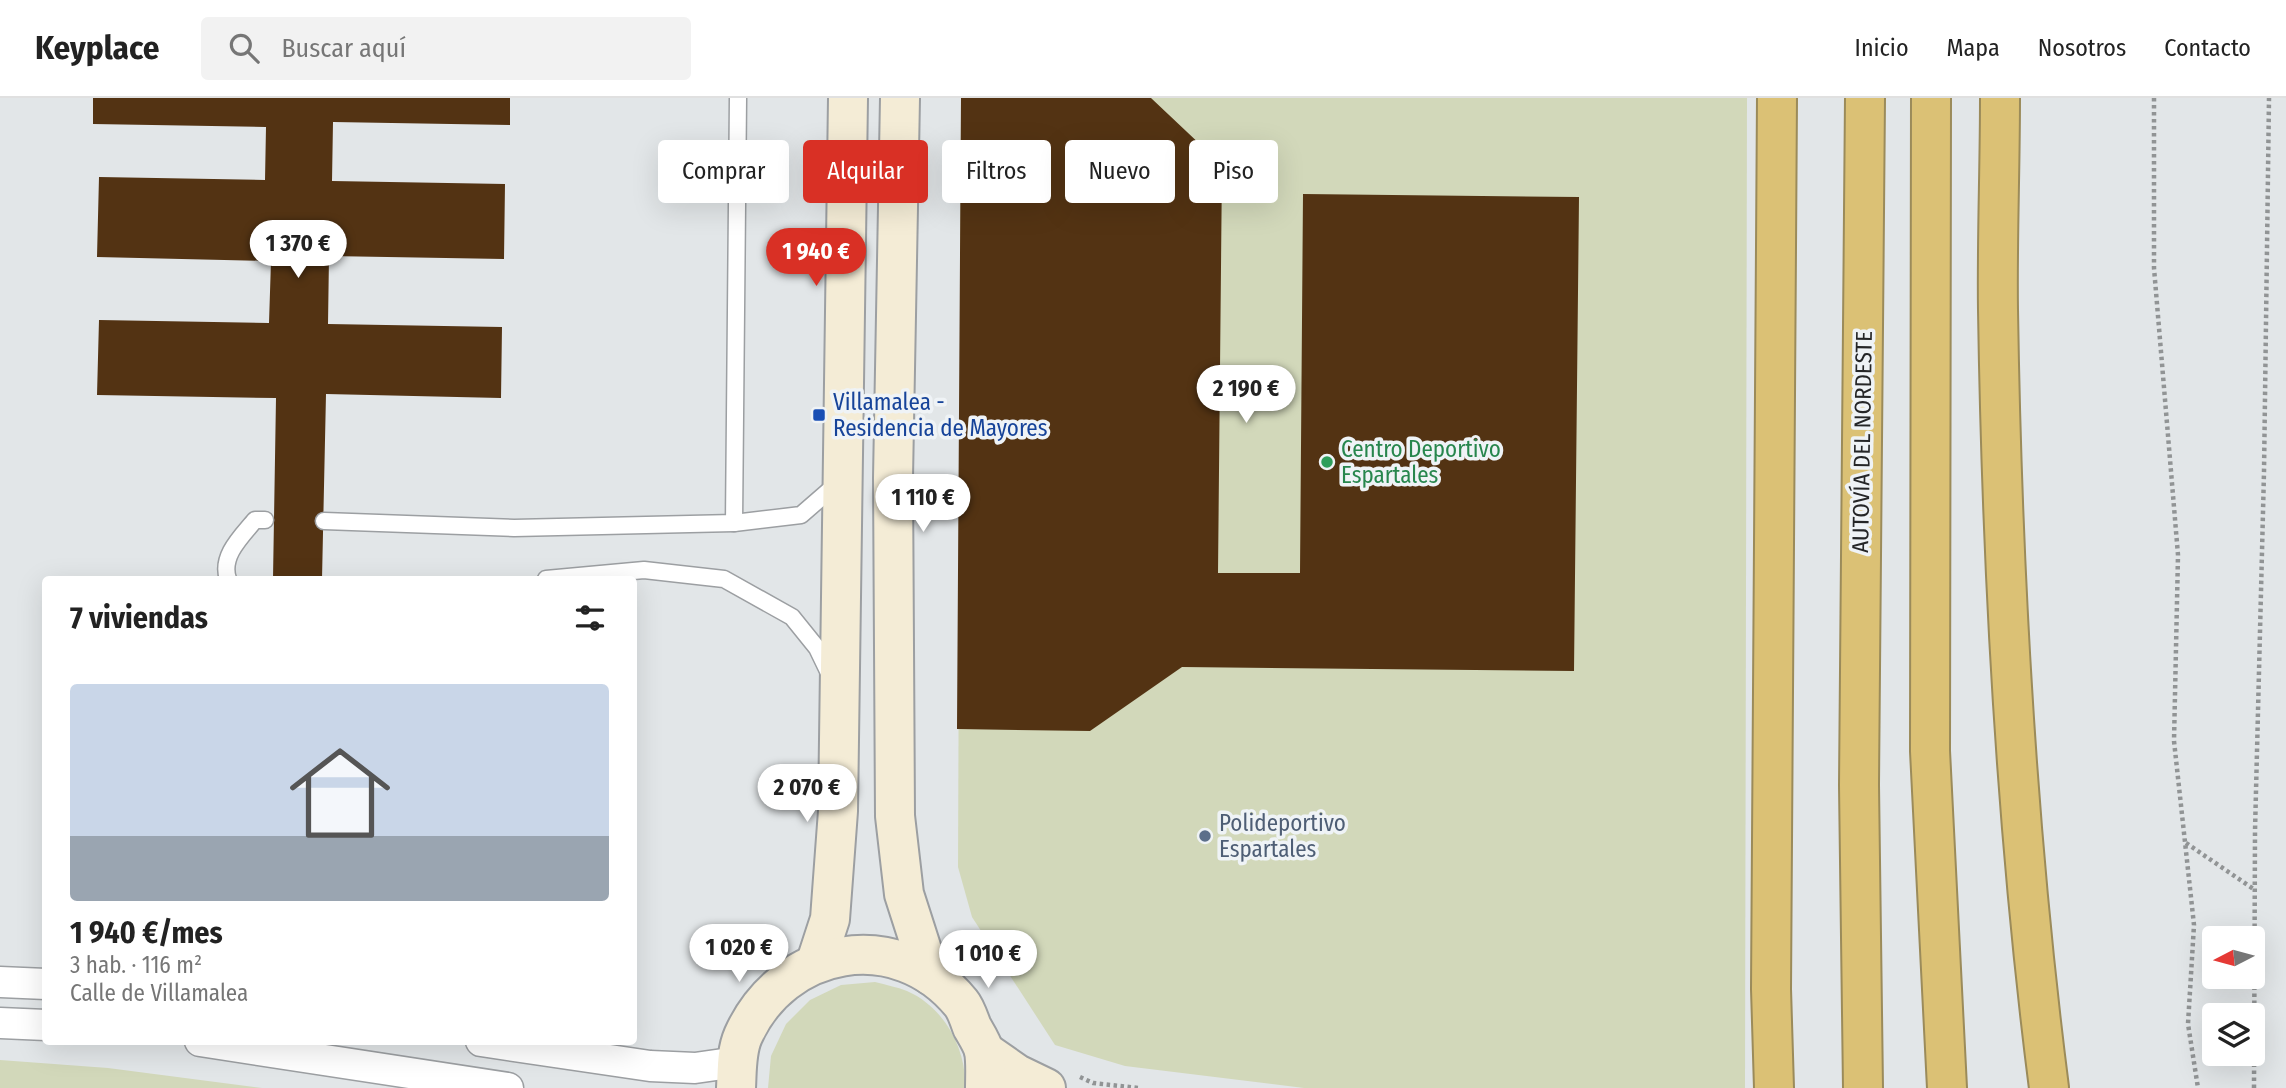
<!DOCTYPE html>
<html lang="es">
<head>
<meta charset="utf-8">
<style>
	:root { --surface:#fff; --page:#f2f2f2; --text:#222; --muted:#767676; --line:#e0e0e0; --accent:#d93025 }
	body { margin:0; font-family:"Fira Sans Condensed",sans-serif; background:var(--page); color:var(--text); height:100vh; display:flex; flex-direction:column; font-size:26px; white-space:nowrap }
	* { box-sizing:border-box; margin:0 }
	p { font-size:23px; color:var(--muted) }
	.icon { flex:none; width:38px; height:38px; fill:none; stroke:currentColor; stroke-width:2; stroke-linecap:round; stroke-linejoin:round }
	.map { position:relative; flex:1; overflow:hidden }
	.side { position:absolute; left:42px; top:478px; width:595px; height:469px; display:flex; flex-direction:column; background:var(--surface); border-radius:7px; box-shadow:0 7px 28px #0002 }
	.side>* { flex:none }
	.guide { position:absolute; left:658px; top:42px; width:665px; height:63px; display:flex; gap:14px }
	.needle { width:46px; rotate:264deg }
	.controls { position:absolute; left:2202px; top:828px; display:grid; gap:14px }
	.controls a { display:grid; place-items:center; width:63px; height:63px; border-radius:7px; background:var(--surface); box-shadow:0 7px 28px #0002; font-size:35px }
	.price { position:absolute; translate:-50% -60px; padding:0 16px; border-radius:24px; background:#fff; color:#222; font-size:23px; line-height:46px; filter:drop-shadow(0 2px 4px #0008) }
	.price::after { content:''; position:absolute; left:50%; top:42px; width:21px; height:16px; margin-left:-10px; background:inherit; clip-path:polygon(0 0,100% 0,50% 100%) }
	.price.current { background:var(--accent); color:#fff }
	ul { padding:0; list-style:none }
	li { display:grid; align-content:center; gap:14px; height:371px; padding:0 28px }
	li+li { border-top:2px solid var(--line) }
	li span { display:grid; place-items:center; height:217px; border-radius:7px; color:#555 }
	li>.icon { margin-inline-start:auto }
	span .icon { width:126px; height:126px; fill:#fffc; stroke-width:1 }
	li b { font-size:30px }
	h2 { display:flex; justify-content:space-between; align-items:center; height:84px; padding:0 28px; font-size:30px }
	.tag { padding:0 24px; border-radius:7px; background:var(--surface); box-shadow:0 7px 28px #0002; font-size:24px; line-height:63px }
	.tag.current { background:var(--accent); color:#fff }
	header { display:flex; align-items:center; gap:42px; box-sizing:border-box; height:98px; padding:0 35px; background:var(--surface); border-bottom:2px solid var(--line) }
	header strong { font-size:33px }
	nav { display:flex; gap:38px; margin-inline-start:auto; font-size:24px }
	.search { width:490px; height:63px; background:var(--page); display:flex; align-items:center; gap:18px; box-sizing:border-box; padding:0 24px; border-radius:7px; color:var(--muted); font-size:26px }
	.map>svg:first-child { display:block }
	.green { fill:#d2d8ba }
	.building { fill:#533313 }
	.lines { fill:none; stroke-linecap:round; stroke-linejoin:round }
	.lane-casing { stroke:#9c9fa2; stroke-width:19 }
	.street-casing { stroke:#9c9fa2; stroke-width:33 }
	.secondary-casing { stroke:#9c9fa2; stroke-width:42 }
	.highway-casing { stroke:#9b8b5a; stroke-width:42 }
	.path { stroke:#919495; stroke-width:4.5; stroke-dasharray:3.5 3.5; stroke-linecap:butt }
	.lane { stroke:#fff; stroke-width:16 }
	.street { stroke:#fff; stroke-width:30 }
	.secondary { stroke:#f4ecd6; stroke-width:38 }
	.highway { stroke:#dbc175; stroke-width:38 }
	.transit-dot { fill:#1a4fb4; stroke:#eff3f6; stroke-width:2.5 }
	.leisure-dot { fill:#2e9e5b; stroke:#eff3f6; stroke-width:2.5 }
	.service-dot { fill:#5c6f8a; stroke:#eff3f6; stroke-width:2.5 }
	.labels { text-anchor:middle; dominant-baseline:central; stroke-width:7; stroke-linejoin:round; paint-order:stroke }
	.transit-label { font-size:23px; fill:#164399; stroke:#eff3f6; text-anchor:start }
	.street-label { font-size:23px; fill:#252627; stroke:#eff3f6 }
	.leisure-label { font-size:23px; fill:#27864d; stroke:#eff3f6; text-anchor:start }
	.service-label { font-size:23px; fill:#4e5e75; stroke:#eff3f6; text-anchor:start }
</style>
</head>
<body>
<header>
<strong>Keyplace</strong>
<div class="search"><svg class="icon" aria-label="search" viewBox="0 0 24 24"><circle cx="10" cy="10" r="6"/><path d="M15 15l6 6"/></svg>Buscar aquí</div>
<nav><a>Inicio</a><a>Mapa</a><a>Nosotros</a><a>Contacto</a></nav>
</header>
<div class="map">
<svg width="2286" height="990" viewBox="0 0 2286 990">
	<rect width="100%" height="100%" fill="#e2e6e8"/>
	<!-- green -->
	<g class="green">
		<path d="M 961,0 L 1747,0 L 1745,990 L 1304,990 L 1125,968 L 1055,947 L 972,819 L 958,769 Z"/>
		<path d="M 875,884 C 886,887 897,889 907,893 C 944,909 967,951 965,990 L 768,990 L 771,958 L 786,926 L 810,902 L 841,887 Z"/>
		<path d="M 0,962 L 108,970 L 262,990 L 0,990 Z"/>
	</g>
	<!-- building -->
	<g class="building">
		<path d="M 93,0 L 510,0 L 510,27 L 333,24 L 332,83 L 505,86 L 504,161 L 329,158 L 328,226 L 502,229 L 501,300 L 326,296 L 322,481 L 273,481 L 276,300 L 97,297 L 99,222 L 269,225 L 271,163 L 97,159 L 99,79 L 265,82 L 266,29 L 93,26 Z"/>
		<path d="M 961,0 L 1151,0 L 1222,67 L 1218,475 L 1300,475 L 1303,96 L 1579,99 L 1574,573 L 1182,569 L 1090,633 L 957,631 Z"/>
	</g>
	<g class="lines">
		<!-- lane casing -->
		<g class="lane-casing">
			<g id="lane">
				<path d="M 324,423 L 514,430 L 734,425 L 801,417 L 839,384"/>
				<path d="M 734,425 L 738,0"/>
				<path d="M 228,481 C 220,458 242,438 255,422 L 265,422"/>
				<path d="M 546,481 L 644,472 L 724,481 L 792,519 L 817,550 L 830,577"/>
			</g>
		</g>
		<!-- street casing -->
		<g class="street-casing">
			<g id="street">
				<path d="M 0,884 L 46,886"/>
				<path d="M 0,925 L 46,927"/>
				<path d="M 200,943 L 508,990"/>
				<path d="M 481,943 L 650,968 L 695,970 L 737,964"/>
			</g>
		</g>
		<!-- secondary casing -->
		<g class="secondary-casing">
			<g id="secondary">
				<path d="M 900,0 L 893,380 L 895,718 L 904,796 L 930,877"/>
				<path d="M 816,864 L 830,821 L 838,713 L 848,0"/>
				<path d="M 984,953 L 1017,976 L 1046,990"/>
				<path d="M 736,990 C 737,973 736,954 743,938 C 783,848 897,827 961,905 C 966,911 969,921 972,929 C 976,936 982,945 984,953 C 986,964 985,978 985,990"/>
			</g>
		</g>
		<!-- highway casing -->
		<g class="highway-casing">
			<g id="highway">
				<path d="M 1931,0 L 1930,653 L 1947,990"/>
				<path d="M 2000,0 C 2000,71 1997,142 1998,212 C 2002,472 2016,732 2049,990"/>
				<path d="M 1774,990 L 1771,891 L 1777,0"/>
				<path d="M 1863,990 L 1859,687 L 1865,0"/>
			</g>
		</g>
		<!-- path -->
		<g class="path">
			<path d="M 2154,0 L 2154,170 L 2178,457 L 2174,643 L 2194,827 L 2188,926 L 2198,990"/>
			<path d="M 2186,745 L 2255,792"/>
			<path d="M 1080,979 L 1093,985 L 1138,990"/>
			<path d="M 2254,990 L 2255,733 L 2264,374 L 2269,0"/>
		</g>
		<!-- lane -->
		<use href="#lane" class="lane"/>
		<!-- street -->
		<use href="#street" class="street"/>
		<!-- secondary -->
		<use href="#secondary" class="secondary"/>
		<!-- highway -->
		<use href="#highway" class="highway"/>
	</g>
	<!-- markers -->
	<rect class="transit-dot" x="812" y="310" width="14" height="14" rx="3.5"/>
	<circle class="leisure-dot" cx="1327" cy="364" r="7"/>
	<circle class="service-dot" cx="1205" cy="738" r="7"/>
	<g class="labels">
		<!-- transit labels -->
		<g class="transit-label">
			<text x="833" y="304">Villamalea -<tspan x="833" dy="26">Residencia de Mayores</tspan></text>
		</g>
		<!-- street labels -->
		<g class="street-label">
			<text transform="translate(1862 344) rotate(-89)">AUTOVÍA DEL NORDESTE</text>
		</g>
		<!-- leisure labels -->
		<g class="leisure-label">
			<text x="1341" y="351">Centro Deportivo<tspan x="1341" dy="26">Espartales</tspan></text>
		</g>
		<!-- service labels -->
		<g class="service-label">
			<text x="1219" y="725">Polideportivo<tspan x="1219" dy="26">Espartales</tspan></text>
		</g>
	</g>
</svg>
<div class="controls">
<a><svg class="needle" viewBox="-14 -14 28 28"><path d="M0-13l5 13h-10z" fill="#e53935"/><path d="M0 13l5-13h-10z" fill="#767676"/></svg></a>
<a><svg class="icon" aria-label="layers" viewBox="0 0 24 24"><path d="M12 4l9 5-9 5-9-5zM3 14l9 5 9-5"/></svg></a>
</div>
<b class="price" style="left:298px;top:182px">1 370 €</b>
<b class="price current" style="left:816px;top:190px">1 940 €</b>
<b class="price" style="left:1246px;top:327px">2 190 €</b>
<b class="price" style="left:923px;top:436px">1 110 €</b>
<b class="price" style="left:807px;top:726px">2 070 €</b>
<b class="price" style="left:739px;top:886px">1 020 €</b>
<b class="price" style="left:988px;top:892px">1 010 €</b>
<div class="guide">
<a class="tag">Comprar</a>
<a class="tag current">Alquilar</a>
<a class="tag">Filtros</a>
<a class="tag">Nuevo</a>
<a class="tag">Piso</a>
</div>
<section class="side">
<h2>7 viviendas<svg class="icon" aria-label="filters" viewBox="0 0 24 24"><path d="M4 7h16M4 17h16"/><circle cx="9" cy="7" r="2"/><circle cx="15" cy="17" r="2"/></svg></h2>
<ul>
<li><span style="background:linear-gradient(#c9d6e8 70%,#9aa5b1 0)"><svg class="icon" aria-label="home" viewBox="0 0 24 24"><path d="M3 11l9-7 9 7M6 9v11h12V9"/></svg></span><div><b>1 940 €/mes</b><p>3 hab. · 116 m²</p><p>Calle de Villamalea</p></div></li>
</ul>
</section>
</div>
</body>
</html>
